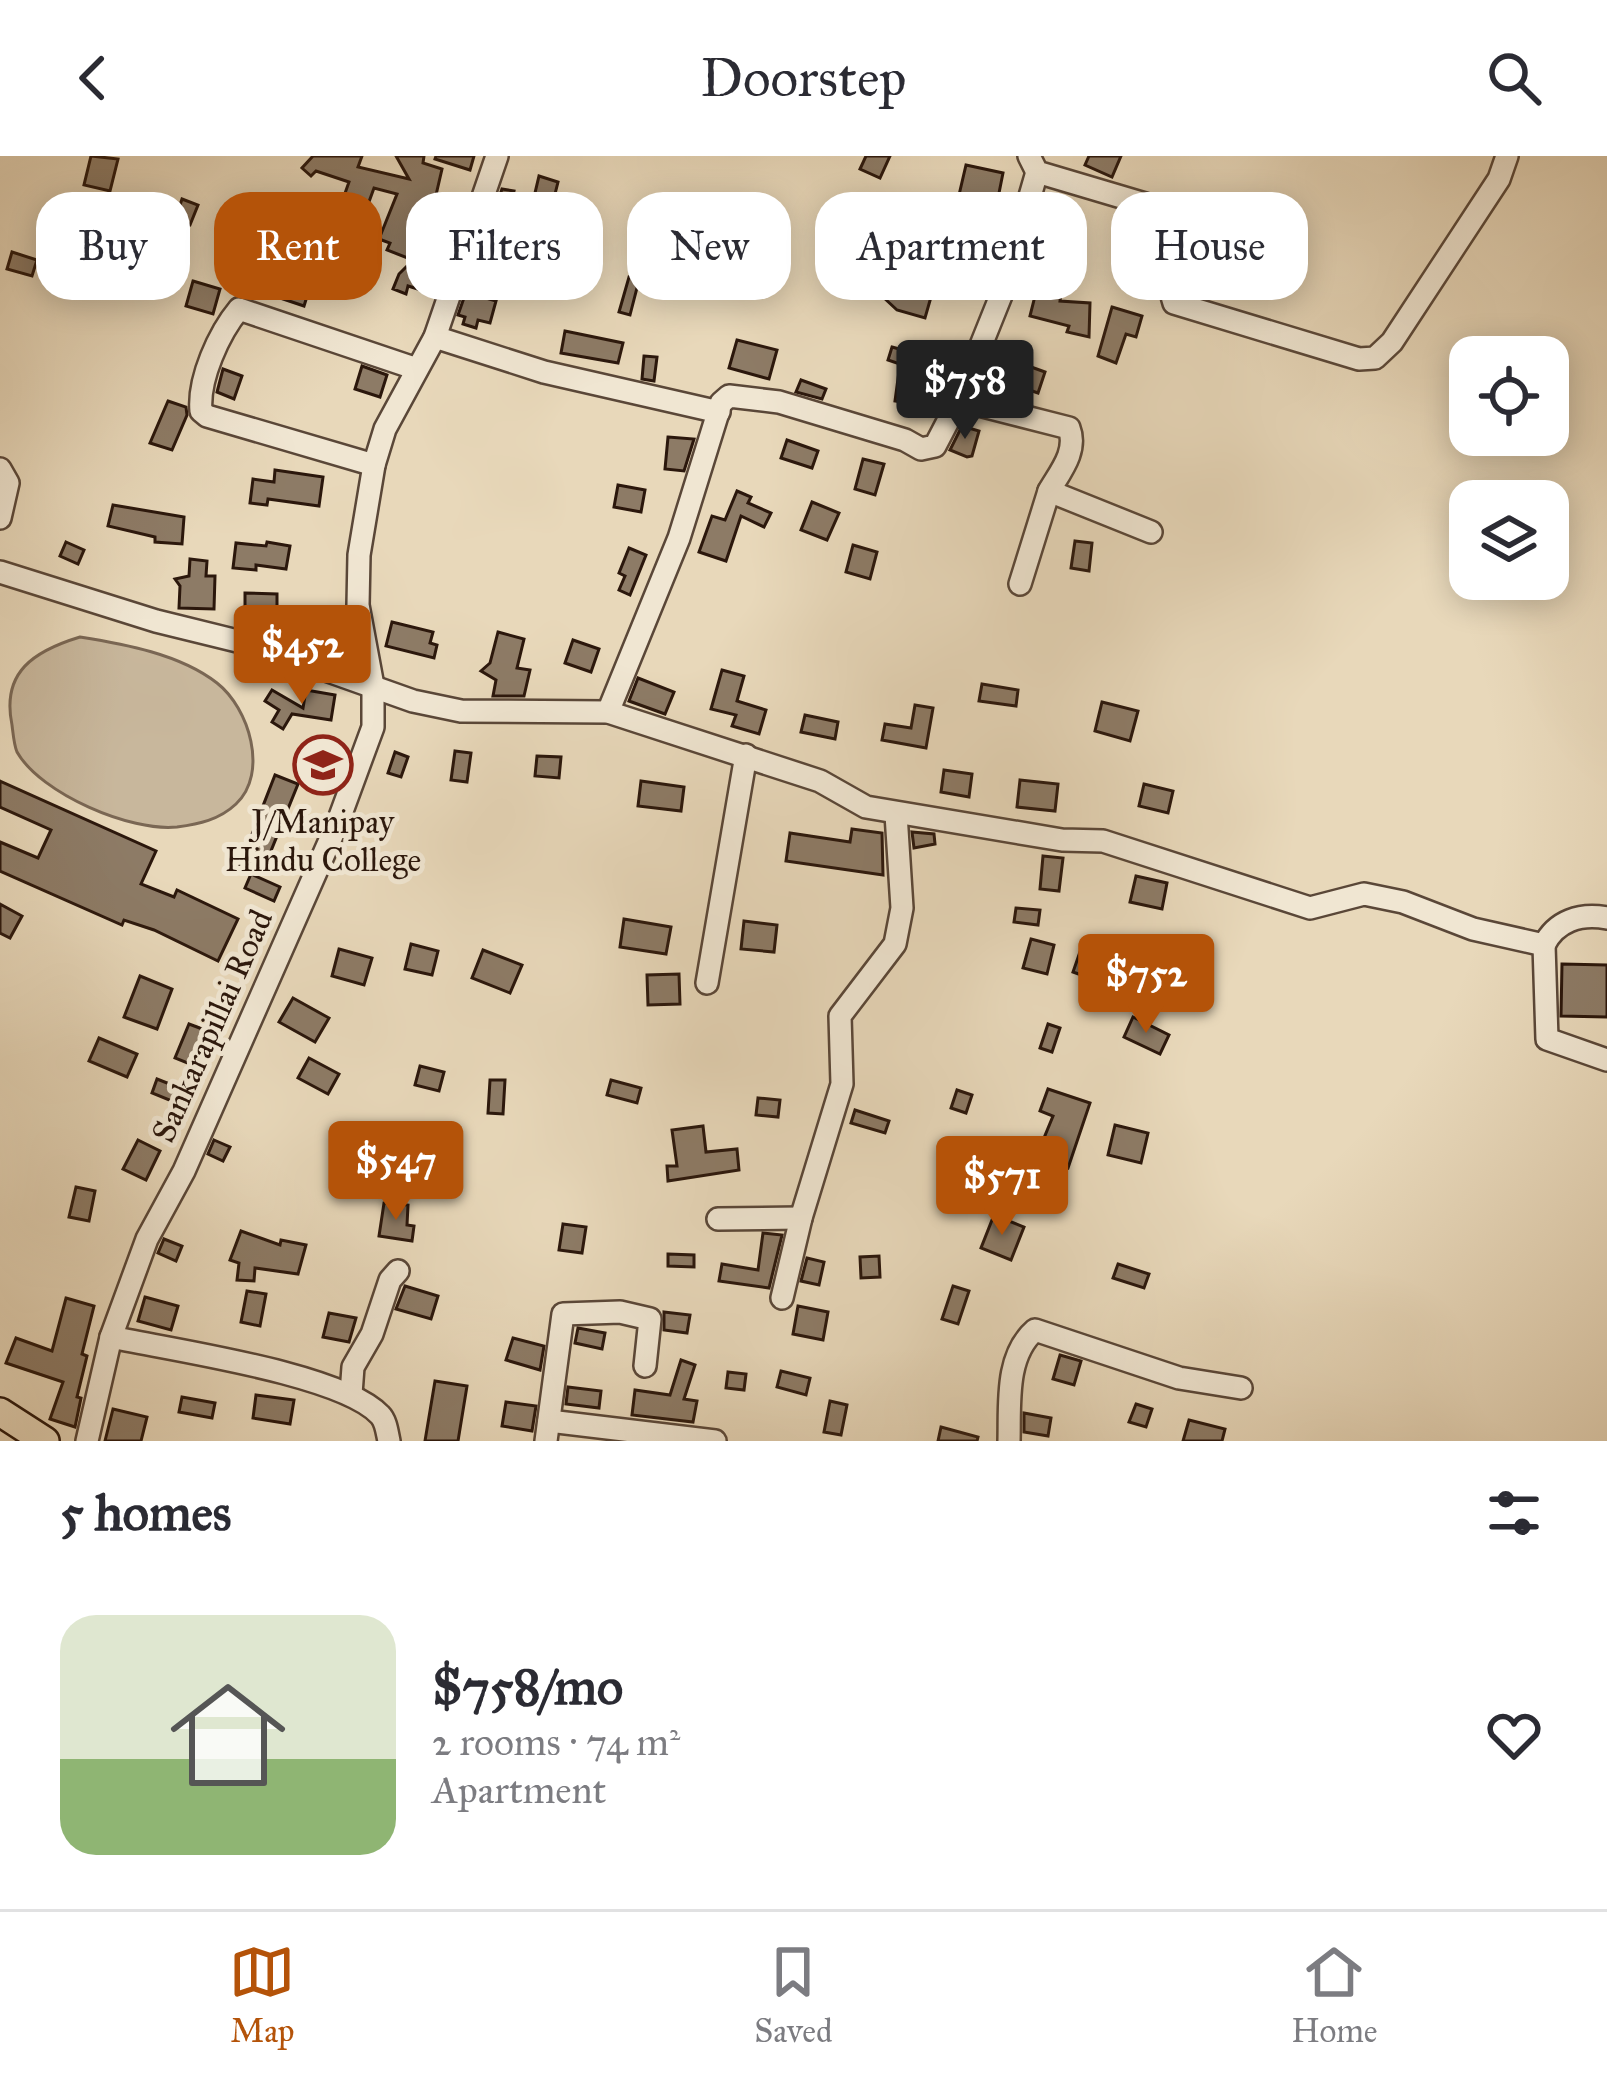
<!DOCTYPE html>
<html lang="en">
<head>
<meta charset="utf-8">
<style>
	:root { --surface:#fff; --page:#f2f2f3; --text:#2b2b33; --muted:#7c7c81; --line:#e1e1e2; --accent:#b45309 }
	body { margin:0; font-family:"IM FELL Great Primer",serif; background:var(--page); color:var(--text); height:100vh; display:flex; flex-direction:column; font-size:45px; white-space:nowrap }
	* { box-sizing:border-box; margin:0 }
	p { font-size:39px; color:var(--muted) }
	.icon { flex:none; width:66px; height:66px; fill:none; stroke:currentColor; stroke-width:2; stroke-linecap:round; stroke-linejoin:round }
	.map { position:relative; height:1285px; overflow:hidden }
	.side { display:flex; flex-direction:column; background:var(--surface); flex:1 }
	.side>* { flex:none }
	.hud { position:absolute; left:36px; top:36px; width:1536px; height:108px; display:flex; gap:24px }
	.fabs { position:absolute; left:1449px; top:180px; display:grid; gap:24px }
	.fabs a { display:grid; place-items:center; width:120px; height:120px; border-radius:24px; background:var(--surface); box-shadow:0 6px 30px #0003; font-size:60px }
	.price { position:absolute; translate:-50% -102px; padding:0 27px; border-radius:12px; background:var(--accent); color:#fff; font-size:39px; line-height:78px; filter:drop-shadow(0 3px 6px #0008) }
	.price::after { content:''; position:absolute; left:50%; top:72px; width:36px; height:27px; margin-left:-18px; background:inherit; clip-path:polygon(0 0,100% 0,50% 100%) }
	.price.on { background:#222; color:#fff }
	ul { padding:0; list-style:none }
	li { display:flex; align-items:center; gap:36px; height:300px; padding:0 60px }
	li span { display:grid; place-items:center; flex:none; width:336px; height:240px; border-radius:36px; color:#555 }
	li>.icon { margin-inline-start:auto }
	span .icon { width:144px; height:144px; fill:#fffc; stroke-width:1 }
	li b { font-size:51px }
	h2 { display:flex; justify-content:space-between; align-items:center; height:144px; padding:0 60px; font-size:51px }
	.pill { padding:0 42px; border-radius:36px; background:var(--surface); box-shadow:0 6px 30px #0003; font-size:42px; line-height:108px }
	.pill.on { background:var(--accent); color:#fff }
	header { display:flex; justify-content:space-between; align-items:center; height:156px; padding:0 60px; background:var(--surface); font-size:54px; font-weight:600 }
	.dock { display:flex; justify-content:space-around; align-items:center; height:168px; border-top:3px solid var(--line); background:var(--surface); font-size:33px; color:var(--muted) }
	.dock a { display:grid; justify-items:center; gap:6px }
	.dock .on { color:var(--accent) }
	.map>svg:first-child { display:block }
	.green { fill:#c8b79c; stroke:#7a6754; stroke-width:3 }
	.building { fill:#8d7b66; stroke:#2b170c; stroke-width:3 }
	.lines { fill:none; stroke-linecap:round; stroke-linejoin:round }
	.minor-casing { stroke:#5a4738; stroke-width:26 }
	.major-casing { stroke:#2b170c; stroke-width:32 }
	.minor { stroke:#f0e6d2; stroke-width:21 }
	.major { stroke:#e8d8ba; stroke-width:27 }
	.labels { text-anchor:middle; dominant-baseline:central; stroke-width:10; stroke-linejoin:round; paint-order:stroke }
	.poi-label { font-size:33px; fill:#2b170c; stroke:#f0e6d2 }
	.street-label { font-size:33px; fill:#2b170c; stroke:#f0e6d2 }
</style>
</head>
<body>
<header><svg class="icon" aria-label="back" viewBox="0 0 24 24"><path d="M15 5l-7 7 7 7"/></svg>Doorstep<svg class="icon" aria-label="search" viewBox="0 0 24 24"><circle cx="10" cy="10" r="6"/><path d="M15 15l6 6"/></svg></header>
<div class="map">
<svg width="1607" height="1285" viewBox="0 0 1607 1285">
	<rect width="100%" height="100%" fill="#e8d8ba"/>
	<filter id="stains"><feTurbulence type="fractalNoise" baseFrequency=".00167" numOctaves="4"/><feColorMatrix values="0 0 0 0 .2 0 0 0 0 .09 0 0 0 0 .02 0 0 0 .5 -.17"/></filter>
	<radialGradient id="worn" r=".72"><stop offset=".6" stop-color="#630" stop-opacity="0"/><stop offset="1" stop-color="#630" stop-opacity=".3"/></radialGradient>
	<!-- green -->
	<path class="green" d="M 80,481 C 124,488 180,498 217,527 C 249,552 269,617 236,648 C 219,664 199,668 177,671 C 131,676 41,638 17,596 C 14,589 13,577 12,569 C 1,516 34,495 80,481 Z"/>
	<!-- building -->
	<g class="building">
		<path d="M 91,0 L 118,3 L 110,35 L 84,29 Z"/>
		<path d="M 313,0 L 362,0 L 358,11 L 409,23 L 396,0 L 424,0 L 423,7 L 442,13 L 430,65 L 449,72 L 427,136 L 408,130 L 406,138 L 393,133 L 399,118 L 413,104 L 387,94 L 390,87 L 379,83 L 397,38 L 374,32 L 362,65 L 338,57 L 349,26 L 316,15 L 311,20 L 302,12 Z"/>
		<path d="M 436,0 L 474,0 L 470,14 L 435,3 Z"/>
		<path d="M 866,0 L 890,0 L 880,22 L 860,13 Z"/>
		<path d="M 1089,0 L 1121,0 L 1112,21 L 1085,9 Z"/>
		<path d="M 966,9 L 1003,17 L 997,47 L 959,39 Z"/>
		<path d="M 539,20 L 558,26 L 554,42 L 535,37 Z"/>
		<path d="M 502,33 L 514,35 L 508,62 L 493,59 Z"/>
		<path d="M 182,43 L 198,49 L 190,69 L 175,64 Z"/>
		<path d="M 226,62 L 256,73 L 250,91 L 220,80 Z"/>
		<path d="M 945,75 L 983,84 L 978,105 L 940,96 Z"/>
		<path d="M 1031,91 L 1053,94 L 1051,107 L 1027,104 Z"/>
		<path d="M 879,93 L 897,97 L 892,115 L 875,111 Z"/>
		<path d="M 12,96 L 37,104 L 32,120 L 7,113 Z"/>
		<path d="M 525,112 L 551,117 L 547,140 L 521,135 Z"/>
		<path d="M 290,114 L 313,121 L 304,150 L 268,138 L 272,123 L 286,128 Z"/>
		<path d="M 629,121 L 639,124 L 630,159 L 619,156 Z"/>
		<path d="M 193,125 L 220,133 L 213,158 L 186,150 Z"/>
		<path d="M 1037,132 L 1061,138 L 1060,145 L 1090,147 L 1089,181 L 1067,176 L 1069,170 L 1030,160 Z"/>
		<path d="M 904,134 L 931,141 L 925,162 L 897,154 L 882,140 L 902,140 Z"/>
		<path d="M 466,136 L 496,145 L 490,167 L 478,164 L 476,172 L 463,168 L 465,161 L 458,159 Z"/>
		<path d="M 1112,151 L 1142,160 L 1136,181 L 1126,178 L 1116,207 L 1098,200 Z"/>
		<path d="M 565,175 L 623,187 L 618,207 L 561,197 Z"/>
		<path d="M 737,184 L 777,194 L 769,223 L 729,212 Z"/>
		<path d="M 892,191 L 914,197 L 915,191 L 942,198 L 935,222 L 920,218 L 916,248 L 895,245 L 900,208 L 888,204 Z"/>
		<path d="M 644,200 L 657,201 L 654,225 L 642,223 Z"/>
		<path d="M 1020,207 L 1045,216 L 1038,237 L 1006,226 L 1010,215 L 1017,217 Z"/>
		<path d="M 362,210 L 387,219 L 380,241 L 355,233 Z"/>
		<path d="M 223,213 L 242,220 L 234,243 L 217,236 Z"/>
		<path d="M 801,224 L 826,233 L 822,243 L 796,236 Z"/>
		<path d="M 168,245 L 186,251 L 187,259 L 172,294 L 150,287 Z"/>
		<path d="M 962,270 L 979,275 L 972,300 L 967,301 L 950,294 Z"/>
		<path d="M 668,281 L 694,283 L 684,315 L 665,313 Z"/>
		<path d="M 787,284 L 818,295 L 812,312 L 781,302 Z"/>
		<path d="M 863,303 L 884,308 L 875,339 L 855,333 Z"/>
		<path d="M 275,314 L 323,321 L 319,350 L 268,343 L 267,349 L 250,347 L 253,323 L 274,326 Z"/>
		<path d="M 618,329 L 645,334 L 641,356 L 614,351 Z"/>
		<path d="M 737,335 L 751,341 L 748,347 L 771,357 L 764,371 L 741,360 L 726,405 L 699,396 L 712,360 L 725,364 Z"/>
		<path d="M 812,346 L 839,357 L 827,384 L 801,374 Z"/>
		<path d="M 113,349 L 184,361 L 182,388 L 155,386 L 155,381 L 108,370 Z"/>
		<path d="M 1075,385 L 1092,387 L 1089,415 L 1071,412 Z"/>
		<path d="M 66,386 L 84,394 L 78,408 L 60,400 Z"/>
		<path d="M 267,386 L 290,390 L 286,413 L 256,409 L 256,414 L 233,412 L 236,387 L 266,390 Z"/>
		<path d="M 853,389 L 877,396 L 870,423 L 846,416 Z"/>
		<path d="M 629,392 L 646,399 L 630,439 L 619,434 L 625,420 L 619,417 Z"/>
		<path d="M 190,403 L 207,405 L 206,420 L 215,420 L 214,453 L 179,452 L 180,430 L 175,423 L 189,420 Z"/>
		<path d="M 245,437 L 277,438 L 277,464 L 245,464 Z"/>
		<path d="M 392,466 L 433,476 L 430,487 L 437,489 L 434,502 L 386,490 Z"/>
		<path d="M 498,476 L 524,483 L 517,512 L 530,514 L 524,540 L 493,540 L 496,524 L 481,515 L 490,507 Z"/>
		<path d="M 573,484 L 599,493 L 591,516 L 565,507 Z"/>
		<path d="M 722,514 L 744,520 L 737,545 L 766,554 L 759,578 L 732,570 L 736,559 L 711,553 Z"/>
		<path d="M 638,522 L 674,536 L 665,558 L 629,545 Z"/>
		<path d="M 982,528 L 1018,534 L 1016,550 L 979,545 Z"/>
		<path d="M 272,534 L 303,552 L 306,534 L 335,539 L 331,564 L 292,558 L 283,573 L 272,566 L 279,554 L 265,545 Z"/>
		<path d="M 1102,546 L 1138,555 L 1130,585 L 1095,575 Z"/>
		<path d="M 915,549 L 933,552 L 926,592 L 882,584 L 885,568 L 911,572 Z"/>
		<path d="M 805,559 L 838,566 L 835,583 L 801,576 Z"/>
		<path d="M 455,595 L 471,597 L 467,626 L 451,624 Z"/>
		<path d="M 395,596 L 408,601 L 401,621 L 388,617 Z"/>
		<path d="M 537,600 L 561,601 L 559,622 L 535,620 Z"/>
		<path d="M 944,614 L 972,618 L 969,641 L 941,636 Z"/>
		<path d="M 275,619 L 298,628 L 262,717 L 240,709 Z"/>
		<path d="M 1020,624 L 1058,628 L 1055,655 L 1017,651 Z"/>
		<path d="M 0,625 L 156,695 L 141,728 L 174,741 L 177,734 L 238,763 L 218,805 L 154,774 L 124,764 L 122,769 L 0,715 L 0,686 L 38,702 L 51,674 L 0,651 Z"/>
		<path d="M 641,625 L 684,631 L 681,655 L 638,650 Z"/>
		<path d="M 1144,628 L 1173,635 L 1168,657 L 1139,650 Z"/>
		<path d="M 852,673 L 882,677 L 883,719 L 786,705 L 790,677 L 850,686 Z"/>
		<path d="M 912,676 L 934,678 L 935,688 L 914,692 Z"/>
		<path d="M 1043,700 L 1063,702 L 1059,735 L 1040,733 Z"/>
		<path d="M 251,718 L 280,731 L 274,745 L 245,732 Z"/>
		<path d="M 1136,720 L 1167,727 L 1162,753 L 1130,746 Z"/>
		<path d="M 0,748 L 22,760 L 10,782 L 0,777 Z"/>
		<path d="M 1016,752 L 1040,754 L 1038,769 L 1014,766 Z"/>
		<path d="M 624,763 L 671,771 L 666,798 L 620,791 Z"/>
		<path d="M 744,765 L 777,769 L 774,796 L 741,793 Z"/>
		<path d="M 1031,783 L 1054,789 L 1047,818 L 1023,812 Z"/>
		<path d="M 411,788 L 438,795 L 432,819 L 405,813 Z"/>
		<path d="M 339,793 L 372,802 L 364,829 L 332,820 Z"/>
		<path d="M 1081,793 L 1110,803 L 1101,826 L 1073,816 Z"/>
		<path d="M 483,794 L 522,809 L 510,837 L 472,822 Z"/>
		<path d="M 1562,808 L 1607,809 L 1607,861 L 1561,860 Z"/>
		<path d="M 679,818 L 680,848 L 648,849 L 647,819 Z"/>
		<path d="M 140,820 L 172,833 L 157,873 L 124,861 Z"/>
		<path d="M 293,842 L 329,862 L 315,886 L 279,866 Z"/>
		<path d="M 1133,861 L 1169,879 L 1160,898 L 1124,881 Z"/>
		<path d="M 189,868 L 213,877 L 200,912 L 175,902 Z"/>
		<path d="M 1048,868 L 1060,872 L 1052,896 L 1040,892 Z"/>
		<path d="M 99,882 L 137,898 L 127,921 L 89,905 Z"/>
		<path d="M 309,902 L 339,918 L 328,938 L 298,922 Z"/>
		<path d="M 420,910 L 444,916 L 439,935 L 415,929 Z"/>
		<path d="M 157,923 L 190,936 L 184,950 L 152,937 Z"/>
		<path d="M 490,924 L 505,924 L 503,958 L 488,957 Z"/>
		<path d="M 611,924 L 641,932 L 637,947 L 607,939 Z"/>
		<path d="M 1048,933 L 1090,947 L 1068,1012 L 1037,999 L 1053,960 L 1040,955 Z"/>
		<path d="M 957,934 L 972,939 L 966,957 L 951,952 Z"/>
		<path d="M 758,942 L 780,944 L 778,961 L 756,959 Z"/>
		<path d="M 855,954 L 889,965 L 885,977 L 851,967 Z"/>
		<path d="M 1115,969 L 1148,977 L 1141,1007 L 1108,999 Z"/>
		<path d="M 703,970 L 706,996 L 737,993 L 739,1014 L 668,1025 L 667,1010 L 677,1010 L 672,974 Z"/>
		<path d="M 138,984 L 160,995 L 146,1024 L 123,1013 Z"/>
		<path d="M 214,984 L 230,991 L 223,1005 L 208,998 Z"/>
		<path d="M 76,1031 L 95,1035 L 89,1065 L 69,1061 Z"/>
		<path d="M 384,1047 L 408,1049 L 407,1069 L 414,1070 L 412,1085 L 379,1080 Z"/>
		<path d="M 994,1059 L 1024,1071 L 1011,1104 L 981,1092 Z"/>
		<path d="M 563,1068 L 586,1071 L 582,1097 L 559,1094 Z"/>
		<path d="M 241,1075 L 280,1089 L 281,1084 L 306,1089 L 298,1118 L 255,1112 L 254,1125 L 237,1124 L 239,1107 L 230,1104 Z"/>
		<path d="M 763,1077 L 782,1079 L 769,1132 L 719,1125 L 722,1108 L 758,1114 Z"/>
		<path d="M 164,1083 L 182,1090 L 176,1105 L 158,1097 Z"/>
		<path d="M 668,1098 L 694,1099 L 694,1111 L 668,1110 Z"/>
		<path d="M 879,1100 L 880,1121 L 861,1122 L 860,1101 Z"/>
		<path d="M 807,1102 L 824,1106 L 819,1129 L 801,1125 Z"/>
		<path d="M 1118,1108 L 1149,1118 L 1144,1132 L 1113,1122 Z"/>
		<path d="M 405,1130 L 438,1140 L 431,1163 L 396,1153 Z"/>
		<path d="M 953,1130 L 969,1135 L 958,1168 L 942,1163 Z"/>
		<path d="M 247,1135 L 266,1138 L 260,1170 L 241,1166 Z"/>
		<path d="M 145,1141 L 178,1150 L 171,1174 L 138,1165 Z"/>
		<path d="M 66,1142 L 94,1150 L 82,1198 L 87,1200 L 77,1241 L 81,1242 L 75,1271 L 50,1263 L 63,1226 L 6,1207 L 16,1182 L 52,1195 Z"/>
		<path d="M 798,1150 L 828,1156 L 823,1184 L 793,1178 Z"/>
		<path d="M 664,1156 L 690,1159 L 687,1177 L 664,1174 Z"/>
		<path d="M 329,1157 L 356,1162 L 349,1186 L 323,1181 Z"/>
		<path d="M 578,1172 L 605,1177 L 602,1193 L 575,1187 Z"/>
		<path d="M 513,1182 L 544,1190 L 540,1214 L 506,1204 Z"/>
		<path d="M 1060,1199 L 1081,1205 L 1074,1229 L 1053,1223 Z"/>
		<path d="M 681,1204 L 695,1209 L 684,1243 L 697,1245 L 693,1266 L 632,1259 L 635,1234 L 670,1239 Z"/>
		<path d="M 781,1215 L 810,1222 L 806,1239 L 777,1231 Z"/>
		<path d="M 728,1216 L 746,1218 L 744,1234 L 726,1232 Z"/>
		<path d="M 435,1225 L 467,1230 L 458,1285 L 425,1285 Z"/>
		<path d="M 568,1231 L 601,1235 L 599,1252 L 566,1248 Z"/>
		<path d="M 256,1239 L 294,1244 L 290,1268 L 253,1262 Z"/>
		<path d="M 182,1241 L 215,1247 L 212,1262 L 179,1256 Z"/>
		<path d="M 830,1245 L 847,1249 L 841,1279 L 824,1276 Z"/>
		<path d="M 506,1246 L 536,1250 L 532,1275 L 502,1270 Z"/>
		<path d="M 1136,1248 L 1152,1253 L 1146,1271 L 1129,1266 Z"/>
		<path d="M 113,1253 L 147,1261 L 141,1285 L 105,1285 Z"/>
		<path d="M 1024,1257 L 1051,1262 L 1048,1280 L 1024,1276 Z"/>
		<path d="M 1189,1264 L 1225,1273 L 1222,1285 L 1183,1285 Z"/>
		<path d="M 941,1271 L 978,1281 L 977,1285 L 938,1285 Z"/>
	</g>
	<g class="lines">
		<!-- minor casing -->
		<g class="minor-casing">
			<g id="minor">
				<path d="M 1029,0 L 1037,16 L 1145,48 L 1172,63 C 1177,91 1165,122 1174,147 L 1359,203 L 1375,202 L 1392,186 L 1499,23 L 1507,0"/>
				<path d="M 435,181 L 544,216 L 719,256"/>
				<path d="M 959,244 L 1069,272 C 1078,295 1060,316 1049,335 L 1151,376"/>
				<path d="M 374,309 L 207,260 L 201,255 C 198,223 219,177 239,153 L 417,213"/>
				<path d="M 0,313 L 8,327 L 0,362"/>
				<path d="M 0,416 L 156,465 L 258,490 L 413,545 L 461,555 L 608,556 L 820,625 L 866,651 L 1062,684 L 1103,685 L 1310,752 L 1364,738 L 1403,746 L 1473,773 L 1544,789 L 1547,883 L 1607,904"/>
				<path d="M 1020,428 L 1049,335"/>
				<path d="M 608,556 L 679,382 L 721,247 L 729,240 L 779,246 L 905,284 L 921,293 L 935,290 L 959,244 L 1002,137 L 1037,16"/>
				<path d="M 1544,789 C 1556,765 1580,757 1607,762"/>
				<path d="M 707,827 L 746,599"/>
				<path d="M 718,1063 L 801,1062"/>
				<path d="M 782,1142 L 801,1062 L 842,928 L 840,860 L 895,788 L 902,752 L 896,658"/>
				<path d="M 111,1181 C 172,1194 342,1218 380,1259 C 386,1265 387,1276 389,1285"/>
				<path d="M 351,1238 L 353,1211 L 372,1178 L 390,1124 L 398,1115"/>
				<path d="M 549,1265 L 715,1285"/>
				<path d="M 87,1285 L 111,1181 L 147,1083 L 184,1015 L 338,666 L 373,571 L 373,530 L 358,449 L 359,399 L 374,309 L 385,273 L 435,181 L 497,0"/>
				<path d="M 546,1285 L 563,1158 L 620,1156 L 650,1163 L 645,1210"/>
				<path d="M 1009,1285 C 1010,1248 1005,1200 1035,1174 L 1179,1222 L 1241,1232"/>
			</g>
		</g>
		<!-- major casing -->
		<g class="major-casing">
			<path id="major" d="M 0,1256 L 45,1285"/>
		</g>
		<!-- minor -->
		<use href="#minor" class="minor"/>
		<!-- major -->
		<use href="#major" class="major"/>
	</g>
	<!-- icons -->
	<defs>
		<g id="school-ring" transform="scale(3)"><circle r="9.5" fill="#f0e6d2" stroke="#8f2418" stroke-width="1.5"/><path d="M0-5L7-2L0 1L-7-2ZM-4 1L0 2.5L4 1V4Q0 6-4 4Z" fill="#8f2418"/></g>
	</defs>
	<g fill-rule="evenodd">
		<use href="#school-ring" x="323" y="609"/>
	</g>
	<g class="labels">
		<!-- poi labels -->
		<g class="poi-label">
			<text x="323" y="666">J/Manipay<tspan x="323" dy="38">Hindu College</tspan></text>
		</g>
		<!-- street labels -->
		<g class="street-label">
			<text transform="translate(212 870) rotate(-66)">Sankarapillai Road</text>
		</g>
	</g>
	<rect width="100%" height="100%" filter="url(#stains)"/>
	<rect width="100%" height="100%" fill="url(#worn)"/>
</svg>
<div class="fabs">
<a><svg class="icon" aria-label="locate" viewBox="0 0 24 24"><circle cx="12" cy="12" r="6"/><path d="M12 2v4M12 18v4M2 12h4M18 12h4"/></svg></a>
<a><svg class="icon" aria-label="layers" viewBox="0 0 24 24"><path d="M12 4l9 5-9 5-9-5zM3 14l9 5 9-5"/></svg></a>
</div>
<b class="price on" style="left:965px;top:286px">$758</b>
<b class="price" style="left:302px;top:551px">$452</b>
<b class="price" style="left:1146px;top:880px">$752</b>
<b class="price" style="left:396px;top:1067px">$547</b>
<b class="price" style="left:1002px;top:1082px">$571</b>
<div class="hud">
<a class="pill">Buy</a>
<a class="pill on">Rent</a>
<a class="pill">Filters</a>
<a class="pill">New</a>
<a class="pill">Apartment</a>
<a class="pill">House</a>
</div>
</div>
<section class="side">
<h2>5 homes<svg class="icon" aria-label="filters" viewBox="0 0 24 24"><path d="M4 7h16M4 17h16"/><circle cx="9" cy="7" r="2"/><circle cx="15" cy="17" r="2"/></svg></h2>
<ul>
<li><span style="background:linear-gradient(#dfe7d0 60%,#8fb573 0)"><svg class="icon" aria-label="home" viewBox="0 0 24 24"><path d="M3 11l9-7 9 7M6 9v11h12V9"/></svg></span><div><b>$758/mo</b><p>2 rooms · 74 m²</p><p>Apartment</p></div><svg class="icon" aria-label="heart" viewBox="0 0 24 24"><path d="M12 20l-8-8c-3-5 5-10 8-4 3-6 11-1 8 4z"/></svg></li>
</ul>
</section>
<nav class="dock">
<a class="on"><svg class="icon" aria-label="map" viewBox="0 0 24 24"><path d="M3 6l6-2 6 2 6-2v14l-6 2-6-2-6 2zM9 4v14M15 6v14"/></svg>Map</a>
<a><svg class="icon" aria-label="saved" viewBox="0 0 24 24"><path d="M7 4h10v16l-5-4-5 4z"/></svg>Saved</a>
<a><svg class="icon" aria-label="home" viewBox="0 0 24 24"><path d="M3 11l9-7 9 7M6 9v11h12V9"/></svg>Home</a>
</nav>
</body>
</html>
